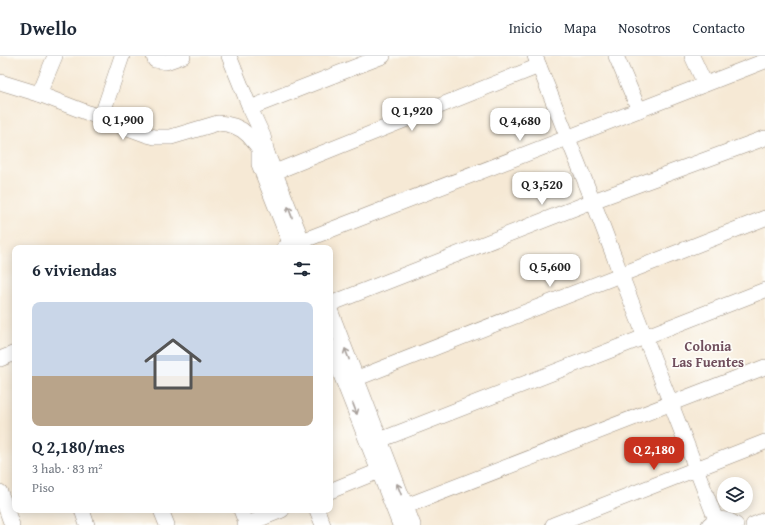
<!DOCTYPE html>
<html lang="es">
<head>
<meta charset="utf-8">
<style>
	:root { --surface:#fff; --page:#f6f6f7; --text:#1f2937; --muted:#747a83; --line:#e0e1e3; --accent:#c8321e }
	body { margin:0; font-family:"Gentium Book Plus",serif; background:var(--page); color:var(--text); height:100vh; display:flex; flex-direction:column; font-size:15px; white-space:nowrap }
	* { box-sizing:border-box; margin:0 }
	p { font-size:13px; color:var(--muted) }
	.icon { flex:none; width:22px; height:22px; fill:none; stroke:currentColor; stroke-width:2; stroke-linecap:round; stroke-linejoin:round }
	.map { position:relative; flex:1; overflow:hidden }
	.side { position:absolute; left:12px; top:189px; width:321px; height:268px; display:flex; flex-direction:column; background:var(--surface); border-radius:8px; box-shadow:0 2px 10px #0003 }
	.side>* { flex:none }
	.controls { position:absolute; left:717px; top:421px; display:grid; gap:8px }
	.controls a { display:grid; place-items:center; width:36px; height:36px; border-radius:50%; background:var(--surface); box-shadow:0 2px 10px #0003; font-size:20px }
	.price { position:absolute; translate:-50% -34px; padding:0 9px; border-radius:8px; background:#fff; color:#222; font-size:13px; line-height:26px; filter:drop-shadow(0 1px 2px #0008) }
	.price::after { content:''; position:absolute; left:50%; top:24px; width:12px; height:9px; margin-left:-6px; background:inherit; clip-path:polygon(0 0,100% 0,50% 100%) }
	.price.on { background:var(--accent); color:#fff }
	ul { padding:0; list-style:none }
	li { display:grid; align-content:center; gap:8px; height:212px; padding:0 20px }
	li span { display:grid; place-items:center; height:124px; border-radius:8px; color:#555 }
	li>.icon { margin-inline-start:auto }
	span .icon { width:72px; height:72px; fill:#fffc; stroke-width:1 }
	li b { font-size:17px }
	h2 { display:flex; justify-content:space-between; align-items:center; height:48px; padding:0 20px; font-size:17px }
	header { display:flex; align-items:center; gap:24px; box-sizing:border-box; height:56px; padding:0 20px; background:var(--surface); border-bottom:1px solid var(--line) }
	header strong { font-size:19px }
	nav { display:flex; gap:22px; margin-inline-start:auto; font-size:14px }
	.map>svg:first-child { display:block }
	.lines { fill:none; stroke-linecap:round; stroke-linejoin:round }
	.minor-casing { stroke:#988a7a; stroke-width:16 }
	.minor { stroke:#fff; stroke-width:15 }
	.oneway { stroke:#a79f9a }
	.labels { text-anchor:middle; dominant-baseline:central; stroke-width:3.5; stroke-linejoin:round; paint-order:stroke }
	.neighbourhood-label { font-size:14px; font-weight:bold; fill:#704f5d; stroke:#fdfcf7 }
</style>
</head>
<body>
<header>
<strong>Dwello</strong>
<nav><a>Inicio</a><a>Mapa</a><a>Nosotros</a><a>Contacto</a></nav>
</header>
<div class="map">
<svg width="765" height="469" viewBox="0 0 765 469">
	<rect width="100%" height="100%" fill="#fdfcf7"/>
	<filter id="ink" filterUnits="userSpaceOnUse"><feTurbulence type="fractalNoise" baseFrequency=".025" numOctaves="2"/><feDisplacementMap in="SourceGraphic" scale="8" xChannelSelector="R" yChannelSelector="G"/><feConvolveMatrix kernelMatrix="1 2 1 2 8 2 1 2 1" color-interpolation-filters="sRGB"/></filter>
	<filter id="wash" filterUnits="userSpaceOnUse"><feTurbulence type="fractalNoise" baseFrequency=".012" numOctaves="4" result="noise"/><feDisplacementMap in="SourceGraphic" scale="16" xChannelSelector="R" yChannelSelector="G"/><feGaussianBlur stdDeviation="0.9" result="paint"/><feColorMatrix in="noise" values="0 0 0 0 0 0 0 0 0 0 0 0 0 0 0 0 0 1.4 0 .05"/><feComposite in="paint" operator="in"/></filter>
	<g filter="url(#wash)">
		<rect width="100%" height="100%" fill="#f6e9d5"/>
	</g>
	<g filter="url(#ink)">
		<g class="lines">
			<!-- minor casing -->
			<g class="minor-casing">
				<g id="minor">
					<path d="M 154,0 L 155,4 L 166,6 L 183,0"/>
					<path d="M 229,0 L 250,52 L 263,80 L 267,97"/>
					<path d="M 535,0 L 593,145 L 621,219 L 716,464"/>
					<path d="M 616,0 L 639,54"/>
					<path d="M 692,0 L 705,28"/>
					<path d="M 0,26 L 39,38 L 101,62 L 147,79 L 155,81 L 171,81 L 218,67 L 226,68 L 234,70 L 242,74 L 248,79 L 259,92 L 267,97 L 305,192"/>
					<path d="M 39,38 L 55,0"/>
					<path d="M 250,52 L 383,0"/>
					<path d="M 101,62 L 122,0"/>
					<path d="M 259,92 L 259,108 L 292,192"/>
					<path d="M 275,116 L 539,10"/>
					<path d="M 284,192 L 765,5"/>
					<path d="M 330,248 L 593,145 L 765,82"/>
					<path d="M 330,254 L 413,469"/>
					<path d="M 330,291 L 400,469"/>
					<path d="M 0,303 L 15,297"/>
					<path d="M 345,327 L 765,162"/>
					<path d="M 380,384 L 765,234"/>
					<path d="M 330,435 L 379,415"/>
					<path d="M 0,436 L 12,469"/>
					<path d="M 406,450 L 765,311"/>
					<path d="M 82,454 L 87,469"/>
					<path d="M 161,454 L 167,469"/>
					<path d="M 241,454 L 247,469"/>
					<path d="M 317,454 L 323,469"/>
					<path d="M 245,469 L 282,454"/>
					<path d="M 553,469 L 765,386"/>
					<path d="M 709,469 C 717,461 728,462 736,469"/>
					<path d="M 753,469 L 765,464"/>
				</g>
			</g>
			<!-- minor -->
			<use href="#minor" class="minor"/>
		</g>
		<!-- one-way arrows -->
		<defs><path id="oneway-shaft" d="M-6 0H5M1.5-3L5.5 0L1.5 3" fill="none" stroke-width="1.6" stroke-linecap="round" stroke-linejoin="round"/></defs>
		<g class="oneway">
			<use href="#oneway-shaft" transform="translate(290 156) rotate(-111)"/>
			<use href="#oneway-shaft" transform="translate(347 298) rotate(-111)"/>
			<use href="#oneway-shaft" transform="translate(355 353) rotate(69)"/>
			<use href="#oneway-shaft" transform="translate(399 433) rotate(-111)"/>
		</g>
	</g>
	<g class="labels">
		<!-- neighbourhood labels -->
		<g class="neighbourhood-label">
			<text x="708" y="290">Colonia<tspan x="708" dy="16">Las Fuentes</tspan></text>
		</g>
	</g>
</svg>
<div class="controls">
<a><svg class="icon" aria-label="layers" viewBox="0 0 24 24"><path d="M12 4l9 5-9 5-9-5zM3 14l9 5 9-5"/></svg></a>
</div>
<b class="price" style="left:412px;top:76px">Q 1,920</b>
<b class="price" style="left:123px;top:85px">Q 1,900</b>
<b class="price" style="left:520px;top:86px">Q 4,680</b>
<b class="price" style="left:542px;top:150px">Q 3,520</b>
<b class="price" style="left:550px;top:232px">Q 5,600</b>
<b class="price on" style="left:654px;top:415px">Q 2,180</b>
<section class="side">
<h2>6 viviendas<svg class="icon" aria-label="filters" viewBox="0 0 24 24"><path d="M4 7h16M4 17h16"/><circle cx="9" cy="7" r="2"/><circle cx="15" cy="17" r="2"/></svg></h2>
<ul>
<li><span style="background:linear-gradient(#c9d6e8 60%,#b9a48a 0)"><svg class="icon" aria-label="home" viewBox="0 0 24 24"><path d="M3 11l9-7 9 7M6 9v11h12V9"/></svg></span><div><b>Q 2,180/mes</b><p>3 hab. · 83 m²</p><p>Piso</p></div></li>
</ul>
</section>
</div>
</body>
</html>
